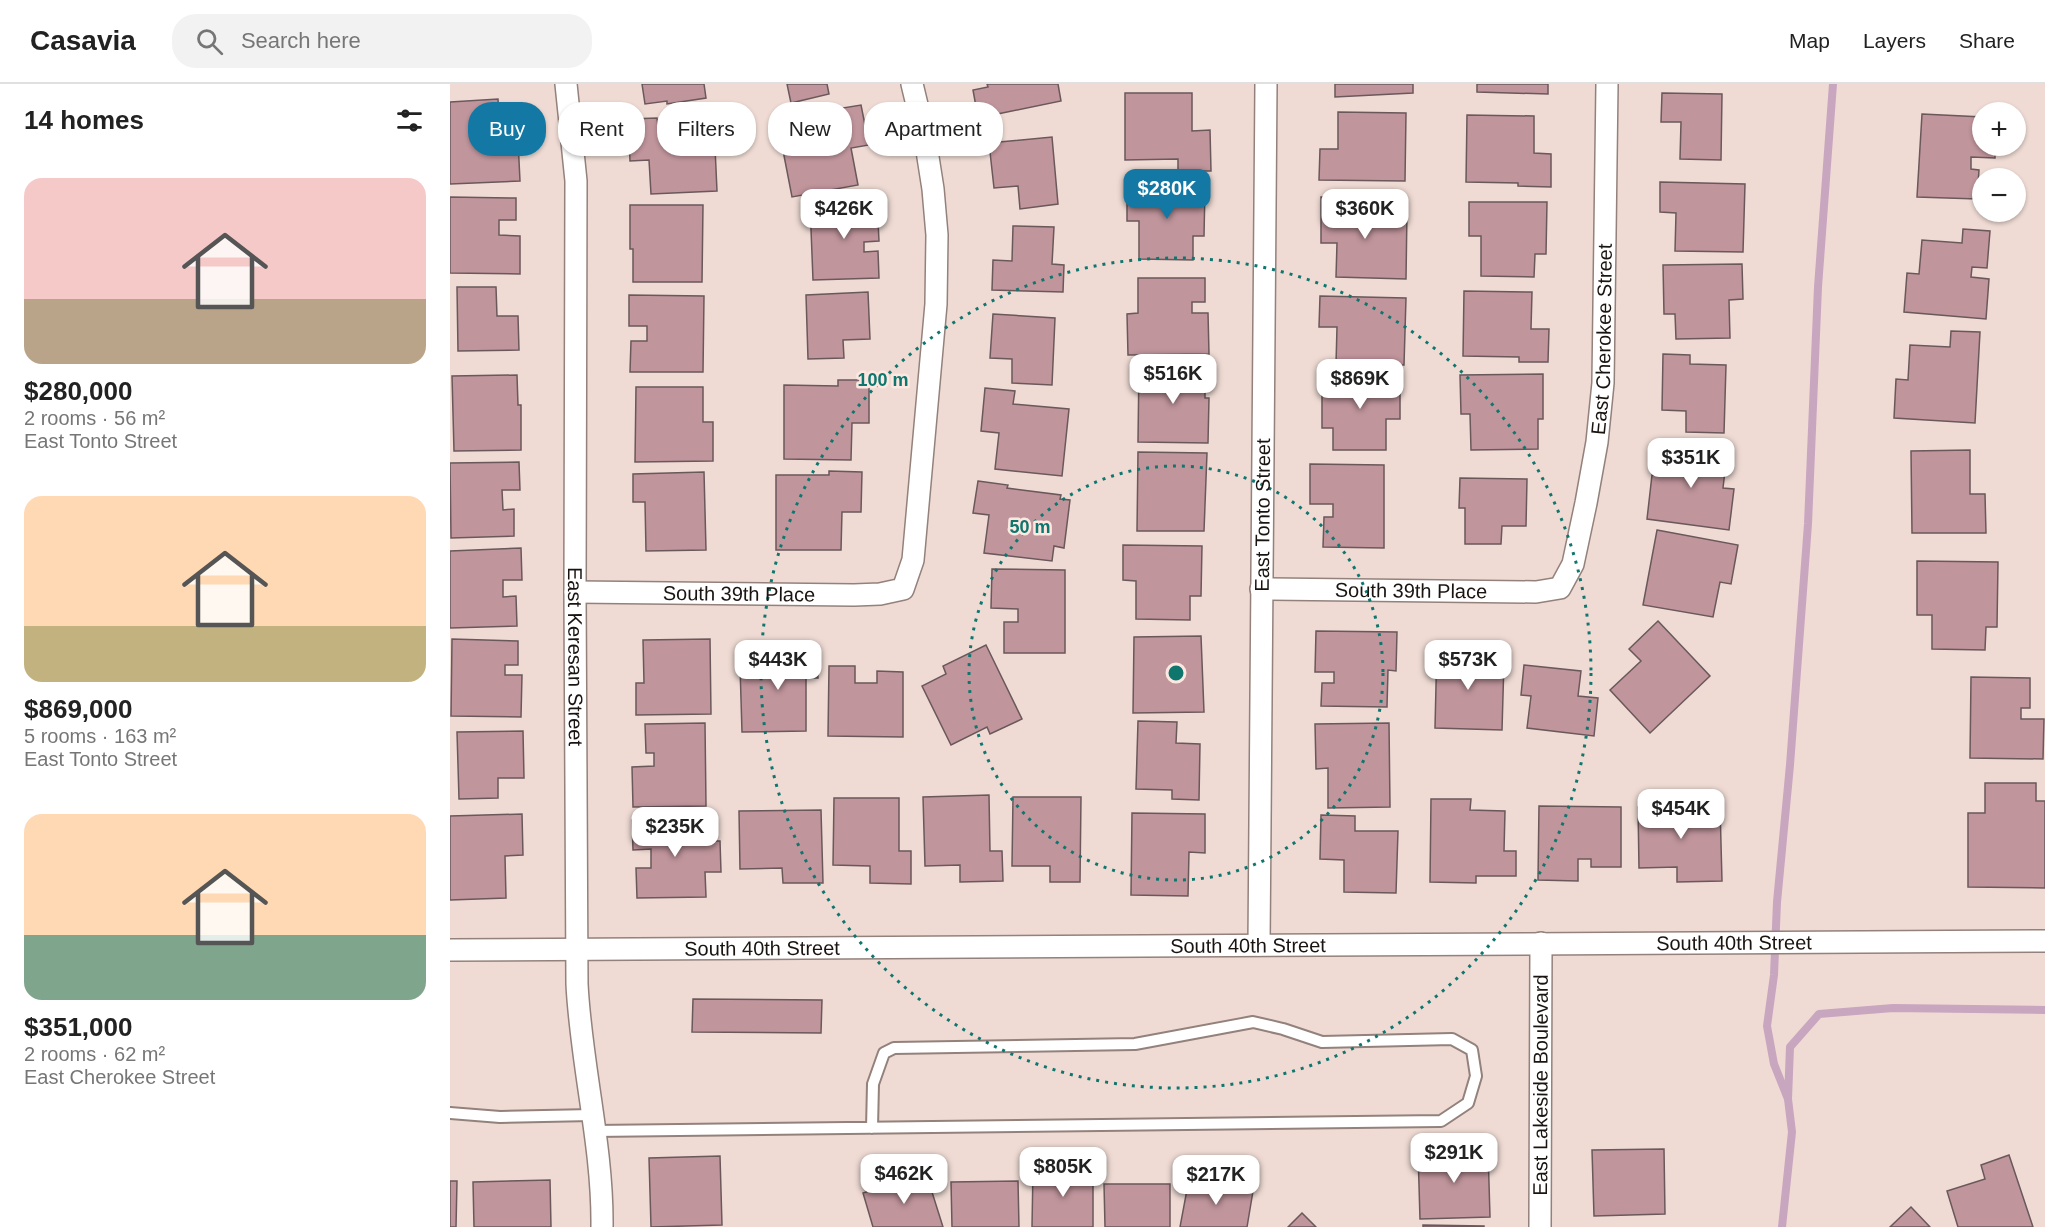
<!DOCTYPE html>
<html lang="en">
<head>
<meta charset="utf-8">
<style>
	:root { --surface:#fff; --page:#f2f2f2; --text:#222; --muted:#767676; --line:#e0e0e0; --accent:#1378a4 }
	body { margin:0; font-family:Helvetica,sans-serif; background:var(--page); color:var(--text); height:100vh; display:flex; flex-direction:column; font-size:22px; white-space:nowrap }
	* { box-sizing:border-box; margin:0 }
	p { font-size:20px; color:var(--muted) }
	.icon { flex:none; width:33px; height:33px; fill:none; stroke:currentColor; stroke-width:2; stroke-linecap:round; stroke-linejoin:round }
	.map { position:relative; flex:1; overflow:hidden }
	.details { display:flex; flex-direction:column; background:var(--surface); width:450px }
	.details>* { flex:none }
	.hud { position:absolute; left:18px; top:18px; width:570px; height:54px; display:flex; gap:12px }
	.buttons { position:absolute; left:1522px; top:18px; display:grid; gap:12px }
	.buttons a { display:grid; place-items:center; width:54px; height:54px; border-radius:50%; background:var(--surface); box-shadow:0 2px 4px #0004; font-size:30px }
	.price { position:absolute; translate:-50% -51px; padding:0 14px; border-radius:12px; background:#fff; color:#222; font-size:20px; line-height:39px; filter:drop-shadow(0 2px 3px #0008) }
	.price::after { content:''; position:absolute; left:50%; top:36px; width:18px; height:14px; margin-left:-9px; background:inherit; clip-path:polygon(0 0,100% 0,50% 100%) }
	.price.selected { background:var(--accent); color:#fff }
	ul { padding:0; list-style:none }
	li { display:grid; align-content:center; gap:12px; height:318px; padding:0 24px }
	li span { display:grid; place-items:center; height:186px; border-radius:18px; color:#555 }
	li>.icon { margin-inline-start:auto }
	span .icon { width:108px; height:108px; fill:#fffc; stroke-width:1 }
	li b { font-size:26px }
	h2 { display:flex; justify-content:space-between; align-items:center; height:72px; padding:0 24px; font-size:26px }
	.pill { padding:0 21px; border-radius:24px; background:var(--surface); box-shadow:0 2px 4px #0004; font-size:21px; line-height:54px }
	.pill.selected { background:var(--accent); color:#fff }
	header { display:flex; align-items:center; gap:36px; box-sizing:border-box; height:84px; padding:0 30px; background:var(--surface); border-bottom:2px solid var(--line) }
	header strong { font-size:28px }
	nav { display:flex; gap:33px; margin-inline-start:auto; font-size:21px }
	.search { width:420px; height:54px; background:var(--page); display:flex; align-items:center; gap:15px; box-sizing:border-box; padding:0 21px; border-radius:24px; color:var(--muted); font-size:22px }
	main { display:flex; flex:1; min-height:0 }
	.map>svg:first-child { display:block }
	.lines { fill:none; stroke-linecap:round; stroke-linejoin:round }
	.stream { stroke:#c8a6c0; stroke-width:8 }
	.building { fill:#c0959c; stroke:#6a585b; stroke-width:1.5 }
	.lane-casing { stroke:#93817b; stroke-width:14 }
	.street-casing { stroke:#93817b; stroke-width:24 }
	.lane { stroke:#fff; stroke-width:10 }
	.street { stroke:#fff; stroke-width:21 }
	.ring { fill:none; stroke:#0f766e; stroke-width:3; stroke-dasharray:3 6 }
	.labels { text-anchor:middle; dominant-baseline:central; stroke-width:5; stroke-linejoin:round; paint-order:stroke }
	.street-label { font-size:20px; fill:#1a1411; stroke:#fce8e1 }
	.centre { fill:#0f766e; stroke:#fce8e1; stroke-width:3 }
	.ring-label { font-size:18px; text-anchor:middle; font-weight:bold; fill:#0f766e; stroke:#fce8e1; stroke-width:5; stroke-linejoin:round; paint-order:stroke }
</style>
</head>
<body>
<header>
<strong>Casavia</strong>
<div class="search"><svg class="icon" aria-label="search" viewBox="0 0 24 24"><circle cx="10" cy="10" r="6"/><path d="M15 15l6 6"/></svg>Search here</div>
<nav><a>Map</a><a>Layers</a><a>Share</a></nav>
</header>
<main>
<section class="details">
<h2>14 homes<svg class="icon" aria-label="filters" viewBox="0 0 24 24"><path d="M4 7h16M4 17h16"/><circle cx="9" cy="7" r="2"/><circle cx="15" cy="17" r="2"/></svg></h2>
<ul>
<li><span style="background:linear-gradient(#f6c9c9 65%,#b9a48a 0)"><svg class="icon" aria-label="home" viewBox="0 0 24 24"><path d="M3 11l9-7 9 7M6 9v11h12V9"/></svg></span><div><b>$280,000</b><p>2 rooms · 56 m²</p><p>East Tonto Street</p></div></li>
<li><span style="background:linear-gradient(#ffd9b3 70%,#c2b280 0)"><svg class="icon" aria-label="home" viewBox="0 0 24 24"><path d="M3 11l9-7 9 7M6 9v11h12V9"/></svg></span><div><b>$869,000</b><p>5 rooms · 163 m²</p><p>East Tonto Street</p></div></li>
<li><span style="background:linear-gradient(#ffd9b3 65%,#7fa58c 0)"><svg class="icon" aria-label="home" viewBox="0 0 24 24"><path d="M3 11l9-7 9 7M6 9v11h12V9"/></svg></span><div><b>$351,000</b><p>2 rooms · 62 m²</p><p>East Cherokee Street</p></div></li>
</ul>
</section>
<div class="map">
<svg width="1595" height="1143" viewBox="0 0 1595 1143">
	<rect width="100%" height="100%" fill="#efdbd4"/>
	<g class="lines">
		<!-- stream -->
		<g class="stream">
			<path d="M 1338,1015 L 1324,980 L 1317,942 L 1324,891 L 1327,818 L 1340,681 L 1358,440 L 1368,203 L 1383,0"/>
			<path d="M 1332,1143 L 1342,1048 L 1338,1015 L 1340,963 L 1369,930 L 1443,924 L 1595,926"/>
		</g>
	</g>
	<!-- building -->
	<g class="building">
		<path d="M 192,0 L 254,0 L 256,14 L 217,20 L 217,17 L 195,20 Z"/>
		<path d="M 337,0 L 377,0 L 379,10 L 341,19 Z"/>
		<path d="M 537,0 L 608,0 L 611,17 L 528,34 L 523,6 L 538,3 Z"/>
		<path d="M 885,0 L 963,0 L 963,9 L 885,13 Z"/>
		<path d="M 1027,0 L 1098,0 L 1098,10 L 1027,8 Z"/>
		<path d="M 675,9 L 742,9 L 742,47 L 760,46 L 761,87 L 728,87 L 728,75 L 675,76 Z"/>
		<path d="M 1212,9 L 1272,10 L 1271,76 L 1230,75 L 1231,38 L 1211,38 Z"/>
		<path d="M 48,15 L 50,56 L 68,56 L 70,97 L 0,100 L 0,18 Z"/>
		<path d="M 411,21 L 419,61 L 401,64 L 408,101 L 342,113 L 330,51 L 383,41 L 380,26 Z"/>
		<path d="M 888,28 L 956,29 L 955,97 L 869,96 L 870,65 L 888,65 Z"/>
		<path d="M 1472,30 L 1533,33 L 1533,62 L 1545,62 L 1545,74 L 1521,73 L 1521,85 L 1529,86 L 1527,115 L 1467,113 Z"/>
		<path d="M 1017,31 L 1084,32 L 1084,69 L 1101,70 L 1101,103 L 1068,102 L 1068,99 L 1016,98 Z"/>
		<path d="M 207,34 L 208,43 L 264,41 L 267,107 L 201,110 L 199,76 L 180,77 L 178,35 Z"/>
		<path d="M 602,53 L 608,120 L 570,125 L 568,102 L 544,104 L 539,59 Z"/>
		<path d="M 1210,98 L 1295,100 L 1293,168 L 1225,167 L 1226,129 L 1210,128 Z"/>
		<path d="M 677,102 L 755,103 L 754,152 L 743,152 L 743,176 L 689,175 L 689,137 L 677,137 Z"/>
		<path d="M 0,113 L 66,114 L 66,136 L 49,136 L 49,151 L 70,152 L 70,190 L 0,189 Z"/>
		<path d="M 871,113 L 902,114 L 902,127 L 957,127 L 956,195 L 886,193 L 887,159 L 871,159 Z"/>
		<path d="M 427,117 L 429,157 L 414,158 L 414,168 L 428,167 L 429,194 L 363,196 L 360,120 Z"/>
		<path d="M 1019,118 L 1097,118 L 1096,170 L 1085,170 L 1084,193 L 1031,192 L 1031,152 L 1019,152 Z"/>
		<path d="M 180,121 L 253,121 L 252,198 L 183,198 L 183,165 L 180,165 Z"/>
		<path d="M 563,142 L 604,143 L 602,180 L 614,181 L 613,208 L 542,206 L 543,176 L 562,177 Z"/>
		<path d="M 1513,145 L 1540,147 L 1537,184 L 1522,183 L 1521,193 L 1539,195 L 1536,235 L 1454,228 L 1457,189 L 1469,190 L 1472,156 L 1512,159 Z"/>
		<path d="M 1292,180 L 1293,215 L 1279,216 L 1280,254 L 1226,255 L 1225,230 L 1214,230 L 1213,181 Z"/>
		<path d="M 688,194 L 755,194 L 755,218 L 742,218 L 742,229 L 758,229 L 759,270 L 678,271 L 677,230 L 688,229 Z"/>
		<path d="M 7,203 L 46,203 L 47,232 L 68,232 L 69,266 L 8,267 Z"/>
		<path d="M 1014,207 L 1082,208 L 1081,245 L 1099,245 L 1098,278 L 1069,278 L 1069,273 L 1013,272 Z"/>
		<path d="M 418,208 L 420,255 L 393,256 L 394,274 L 358,275 L 356,211 Z"/>
		<path d="M 179,211 L 254,212 L 253,288 L 180,288 L 181,257 L 197,257 L 197,242 L 179,242 Z"/>
		<path d="M 870,212 L 956,214 L 954,281 L 886,280 L 887,243 L 869,243 Z"/>
		<path d="M 543,230 L 605,234 L 602,301 L 562,299 L 562,275 L 540,274 Z"/>
		<path d="M 1501,247 L 1530,248 L 1525,339 L 1444,334 L 1446,295 L 1458,296 L 1460,261 L 1500,263 Z"/>
		<path d="M 1213,270 L 1240,271 L 1240,280 L 1276,281 L 1274,349 L 1236,348 L 1236,327 L 1212,326 Z"/>
		<path d="M 689,281 L 755,282 L 755,314 L 759,314 L 758,359 L 688,358 Z"/>
		<path d="M 1093,290 L 1093,335 L 1088,335 L 1088,365 L 1021,366 L 1020,330 L 1011,330 L 1010,291 Z"/>
		<path d="M 67,291 L 68,321 L 71,321 L 71,366 L 4,367 L 2,292 Z"/>
		<path d="M 872,293 L 950,293 L 950,335 L 936,335 L 936,366 L 883,366 L 883,344 L 872,344 Z"/>
		<path d="M 388,296 L 419,296 L 419,339 L 402,339 L 401,376 L 334,375 L 334,301 L 388,302 Z"/>
		<path d="M 186,303 L 253,303 L 253,338 L 263,338 L 263,377 L 185,378 Z"/>
		<path d="M 535,304 L 565,307 L 563,320 L 619,325 L 612,392 L 545,385 L 549,349 L 531,347 Z"/>
		<path d="M 1211,361 L 1277,370 L 1273,404 L 1284,405 L 1279,446 L 1197,435 L 1202,391 L 1207,391 Z"/>
		<path d="M 1520,366 L 1520,410 L 1535,410 L 1536,449 L 1462,449 L 1461,367 Z"/>
		<path d="M 688,368 L 757,369 L 754,447 L 687,447 Z"/>
		<path d="M 69,378 L 70,406 L 52,406 L 53,426 L 64,425 L 64,452 L 1,454 L 0,379 Z"/>
		<path d="M 860,380 L 934,381 L 934,464 L 873,463 L 874,433 L 883,433 L 883,420 L 860,420 Z"/>
		<path d="M 379,387 L 412,388 L 411,428 L 392,428 L 391,466 L 326,466 L 326,391 L 379,391 Z"/>
		<path d="M 254,388 L 256,466 L 196,467 L 195,418 L 183,418 L 183,390 Z"/>
		<path d="M 1010,394 L 1077,395 L 1076,442 L 1052,442 L 1051,460 L 1015,460 L 1015,424 L 1009,424 Z"/>
		<path d="M 528,397 L 558,401 L 557,404 L 611,411 L 610,415 L 620,416 L 614,464 L 604,462 L 602,477 L 534,469 L 539,431 L 523,429 Z"/>
		<path d="M 1207,446 L 1288,461 L 1281,500 L 1270,498 L 1263,533 L 1193,521 Z"/>
		<path d="M 673,461 L 752,462 L 751,512 L 740,512 L 740,536 L 686,535 L 686,497 L 673,496 Z"/>
		<path d="M 71,464 L 72,496 L 53,496 L 53,513 L 66,512 L 67,542 L 0,544 L 0,467 Z"/>
		<path d="M 1467,477 L 1548,478 L 1547,543 L 1536,543 L 1535,566 L 1482,565 L 1482,531 L 1467,531 Z"/>
		<path d="M 542,485 L 615,486 L 615,569 L 554,569 L 554,538 L 568,538 L 568,525 L 541,524 Z"/>
		<path d="M 1208,537 L 1260,592 L 1200,649 L 1160,606 L 1191,577 L 1179,565 Z"/>
		<path d="M 866,547 L 947,548 L 946,587 L 938,586 L 937,623 L 871,622 L 872,599 L 884,599 L 884,588 L 865,588 Z"/>
		<path d="M 751,552 L 754,628 L 683,629 L 684,553 Z"/>
		<path d="M 2,555 L 68,557 L 68,581 L 55,581 L 55,591 L 72,591 L 71,633 L 1,632 Z"/>
		<path d="M 260,555 L 261,630 L 186,631 L 186,599 L 194,599 L 193,556 Z"/>
		<path d="M 987,560 L 1016,560 L 1016,576 L 1054,577 L 1052,646 L 985,644 Z"/>
		<path d="M 536,561 L 572,635 L 540,650 L 537,643 L 501,661 L 472,602 L 496,590 L 493,582 Z"/>
		<path d="M 367,562 L 368,594 L 356,594 L 356,647 L 292,648 L 290,582 L 327,581 L 327,563 Z"/>
		<path d="M 1074,581 L 1131,587 L 1128,612 L 1148,614 L 1144,652 L 1077,644 L 1081,612 L 1071,611 Z"/>
		<path d="M 379,582 L 405,582 L 405,599 L 427,599 L 427,587 L 453,588 L 453,653 L 378,652 Z"/>
		<path d="M 1521,593 L 1580,594 L 1580,624 L 1571,624 L 1571,635 L 1594,635 L 1593,675 L 1520,674 Z"/>
		<path d="M 688,637 L 727,638 L 726,659 L 750,660 L 749,716 L 722,715 L 722,706 L 686,705 Z"/>
		<path d="M 255,639 L 256,722 L 183,723 L 182,683 L 204,682 L 204,669 L 196,669 L 195,640 Z"/>
		<path d="M 939,639 L 940,723 L 878,724 L 878,684 L 866,685 L 865,640 Z"/>
		<path d="M 73,647 L 74,694 L 48,694 L 48,714 L 9,715 L 7,648 Z"/>
		<path d="M 1535,699 L 1586,699 L 1586,717 L 1595,717 L 1595,804 L 1518,803 L 1518,729 L 1535,729 Z"/>
		<path d="M 539,711 L 540,767 L 552,767 L 553,797 L 510,798 L 510,781 L 475,782 L 473,713 Z"/>
		<path d="M 563,713 L 631,713 L 630,798 L 600,798 L 600,782 L 562,782 Z"/>
		<path d="M 1224,713 L 1225,723 L 1270,722 L 1272,797 L 1227,798 L 1227,783 L 1189,784 L 1188,723 L 1205,723 L 1205,714 Z"/>
		<path d="M 384,714 L 449,714 L 449,767 L 461,767 L 461,800 L 420,799 L 420,782 L 383,781 Z"/>
		<path d="M 981,715 L 1021,715 L 1020,726 L 1055,727 L 1054,767 L 1066,767 L 1066,792 L 1026,792 L 1026,799 L 980,798 Z"/>
		<path d="M 1089,722 L 1171,723 L 1171,783 L 1141,783 L 1141,775 L 1128,775 L 1128,797 L 1088,796 Z"/>
		<path d="M 371,726 L 373,799 L 333,799 L 332,784 L 290,785 L 289,727 Z"/>
		<path d="M 682,729 L 755,730 L 755,769 L 739,768 L 738,812 L 681,811 Z"/>
		<path d="M 72,730 L 73,771 L 55,772 L 56,814 L 0,816 L 0,732 Z"/>
		<path d="M 871,731 L 905,732 L 905,747 L 948,747 L 946,809 L 894,808 L 894,776 L 870,775 Z"/>
		<path d="M 255,735 L 256,757 L 270,757 L 271,788 L 255,788 L 256,813 L 187,814 L 186,784 L 201,784 L 201,765 L 183,766 L 182,736 Z"/>
		<path d="M 243,915 L 372,916 L 371,949 L 242,948 Z"/>
		<path d="M 1038,1065 L 1040,1133 L 970,1135 L 968,1067 Z"/>
		<path d="M 1214,1065 L 1215,1130 L 1144,1132 L 1142,1066 Z"/>
		<path d="M 1559,1071 L 1583,1143 L 1508,1143 L 1497,1107 L 1535,1095 L 1531,1081 Z"/>
		<path d="M 270,1072 L 272,1141 L 201,1143 L 199,1074 Z"/>
		<path d="M 583,1085 L 643,1085 L 643,1143 L 582,1143 Z"/>
		<path d="M 476,1089 L 493,1143 L 423,1143 L 413,1109 Z"/>
		<path d="M 739,1095 L 803,1107 L 797,1143 L 730,1143 Z"/>
		<path d="M 100,1096 L 101,1143 L 24,1143 L 23,1098 Z"/>
		<path d="M 0,1097 L 7,1097 L 6,1143 L 0,1143 Z"/>
		<path d="M 568,1097 L 569,1143 L 502,1143 L 501,1098 Z"/>
		<path d="M 654,1100 L 720,1100 L 720,1143 L 655,1143 Z"/>
		<path d="M 1461,1123 L 1480,1143 L 1440,1143 Z"/>
		<path d="M 852,1129 L 866,1143 L 838,1143 Z"/>
		<path d="M 973,1141 L 1034,1142 L 1034,1143 L 973,1143 Z"/>
	</g>
	<g class="lines">
		<!-- lane casing -->
		<g class="lane-casing">
			<g id="lane">
				<path d="M 0,1029 L 50,1033 L 142,1031"/>
				<path d="M 144,1047 L 991,1037 L 1018,1019 L 1026,992 L 1022,966 L 1002,955 L 872,958 L 833,945 L 803,938 L 685,960 L 444,964 L 434,969 L 423,1000 L 422,1044"/>
			</g>
		</g>
		<!-- street casing -->
		<g class="street-casing">
			<g id="street">
				<path id="s1" d="M 116,0 L 126,97 L 125,508 L 127,900 C 131,981 153,1062 152,1143"/>
				<path id="s2" d="M 811,505 L 1086,508 L 1110,504 L 1123,480 L 1136,419 L 1147,358 L 1153,299 L 1157,0"/>
				<path id="s3" d="M 125,508 L 404,511 L 430,510 L 453,505 L 463,476 L 486,220 L 487,151 L 483,105 L 475,54 L 462,0"/>
				<path id="s4" d="M 809,861 L 816,0"/>
				<path id="s5" d="M 0,866 L 1595,857"/>
				<path id="s6" d="M 1090,1143 L 1091,859"/>
			</g>
		</g>
		<!-- lane -->
		<use href="#lane" class="lane"/>
		<!-- street -->
		<use href="#street" class="street"/>
	</g>
	<!-- distance rings -->
	<g class="ring">
		<circle cx="726" cy="589" r="207"/>
		<circle cx="726" cy="589" r="415"/>
	</g>
	<g class="labels">
		<!-- street labels -->
		<g class="street-label">
			<text stroke="none"><textPath href="#s2" startOffset="554">East Cherokee Street</textPath></text>
			<text stroke="none"><textPath href="#s4" startOffset="430">East Tonto Street</textPath></text>
			<text stroke="none"><textPath href="#s2" startOffset="150">South 39th Place</textPath></text>
			<text stroke="none"><textPath href="#s3" startOffset="164">South 39th Place</textPath></text>
			<text stroke="none"><textPath href="#s1" startOffset="573">East Keresan Street</textPath></text>
			<text stroke="none"><textPath href="#s5" startOffset="1284">South 40th Street</textPath></text>
			<text stroke="none"><textPath href="#s5" startOffset="798">South 40th Street</textPath></text>
			<text stroke="none"><textPath href="#s5" startOffset="312">South 40th Street</textPath></text>
			<text stroke="none"><textPath href="#s6" startOffset="142">East Lakeside Boulevard</textPath></text>
		</g>
	</g>
	<circle cx="726" cy="589" r="9" class="centre"/>
	<g class="ring-label">
		<text x="433" y="302">100 m</text>
		<text x="580" y="449">50 m</text>
	</g>
</svg>
<div class="buttons">
<a>+</a>
<a>−</a>
</div>
<b class="price selected" style="left:717px;top:136px">$280K</b>
<b class="price" style="left:394px;top:156px">$426K</b>
<b class="price" style="left:915px;top:156px">$360K</b>
<b class="price" style="left:723px;top:321px">$516K</b>
<b class="price" style="left:910px;top:326px">$869K</b>
<b class="price" style="left:1241px;top:405px">$351K</b>
<b class="price" style="left:328px;top:607px">$443K</b>
<b class="price" style="left:1018px;top:607px">$573K</b>
<b class="price" style="left:1231px;top:756px">$454K</b>
<b class="price" style="left:225px;top:774px">$235K</b>
<b class="price" style="left:1004px;top:1100px">$291K</b>
<b class="price" style="left:613px;top:1114px">$805K</b>
<b class="price" style="left:454px;top:1121px">$462K</b>
<b class="price" style="left:766px;top:1122px">$217K</b>
<div class="hud">
<a class="pill selected">Buy</a>
<a class="pill">Rent</a>
<a class="pill">Filters</a>
<a class="pill">New</a>
<a class="pill">Apartment</a>
</div>
</div>
</main>
</body>
</html>
